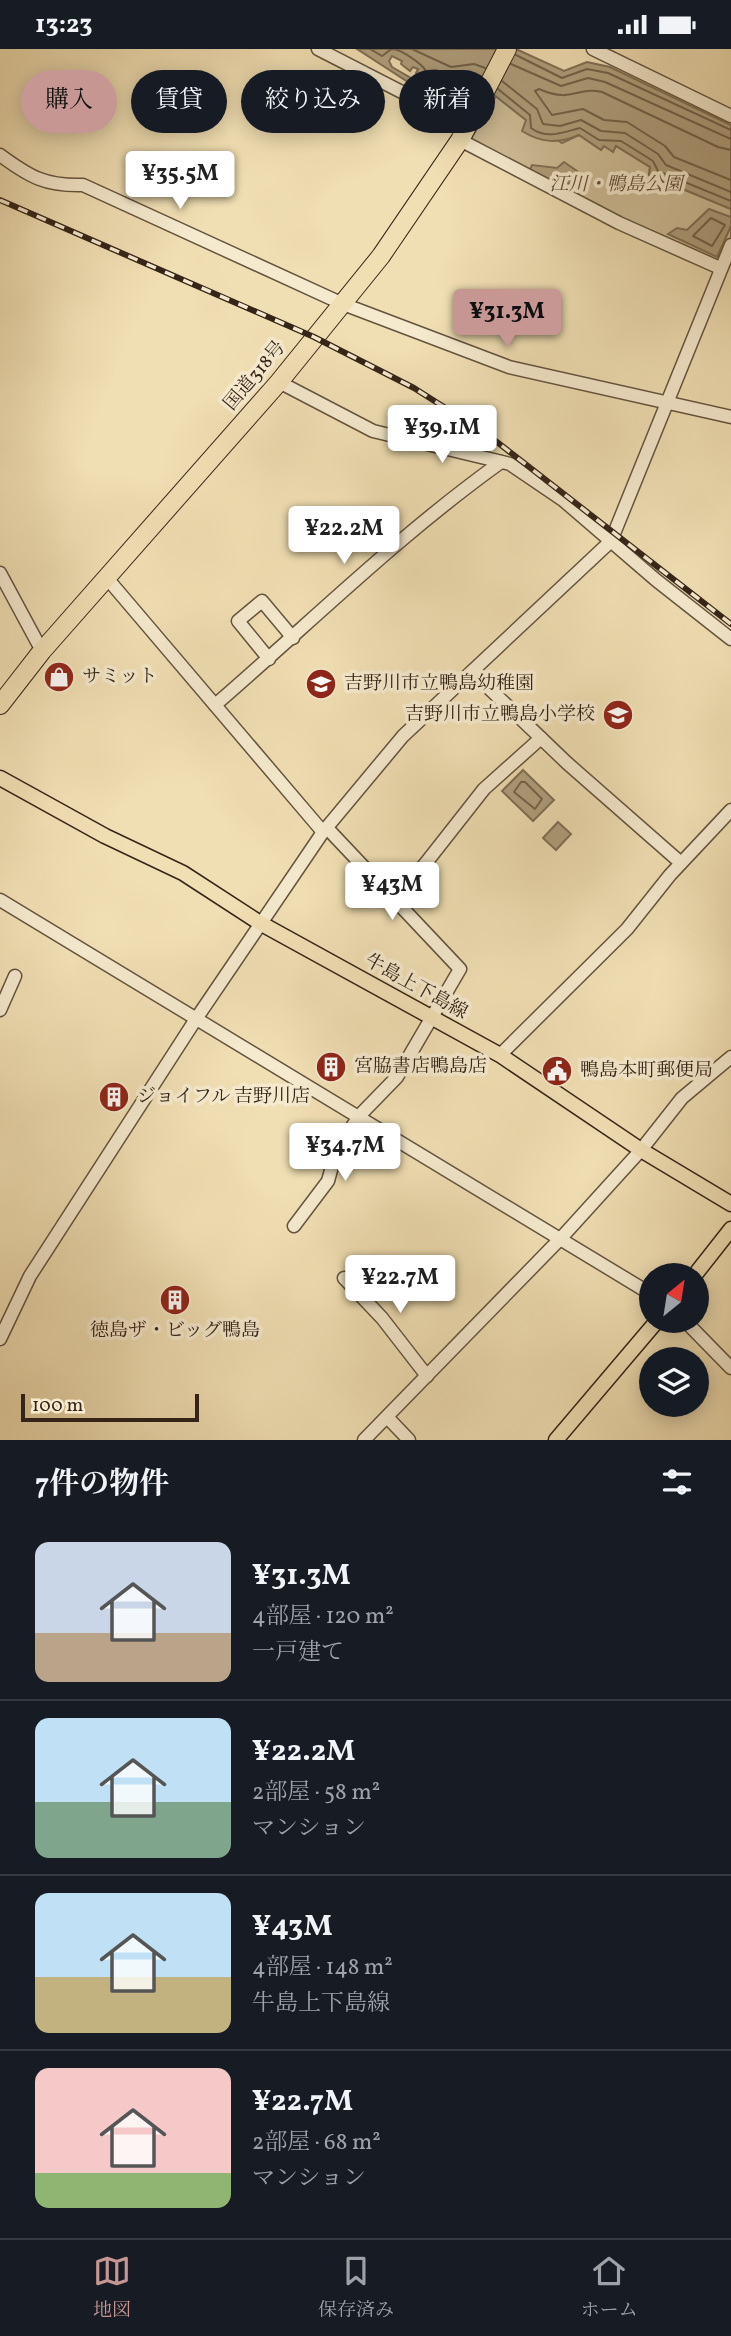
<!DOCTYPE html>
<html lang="ja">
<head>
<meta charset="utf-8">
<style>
	:root { --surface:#171b24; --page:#242831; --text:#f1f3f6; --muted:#9ea1a6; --line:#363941; --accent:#c59692 }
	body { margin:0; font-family:Vollkorn,"Noto Serif JP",serif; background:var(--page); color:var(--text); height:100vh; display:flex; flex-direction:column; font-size:26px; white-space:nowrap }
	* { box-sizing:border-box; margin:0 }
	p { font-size:23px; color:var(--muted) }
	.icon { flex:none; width:38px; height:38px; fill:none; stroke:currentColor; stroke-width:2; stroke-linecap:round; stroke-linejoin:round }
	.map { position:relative; height:1391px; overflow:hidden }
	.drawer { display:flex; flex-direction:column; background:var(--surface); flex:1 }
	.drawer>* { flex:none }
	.hud { position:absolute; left:21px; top:21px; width:690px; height:63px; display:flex; gap:14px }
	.needle { width:46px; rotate:30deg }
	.tools { position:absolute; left:639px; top:1214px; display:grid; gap:14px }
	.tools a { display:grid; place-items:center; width:70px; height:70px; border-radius:50%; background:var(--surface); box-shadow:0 4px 18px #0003; font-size:35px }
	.scale { position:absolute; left:21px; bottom:18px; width:178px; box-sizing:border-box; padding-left:7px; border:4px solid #352518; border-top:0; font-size:19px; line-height:24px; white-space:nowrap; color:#352518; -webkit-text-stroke:5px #f5eace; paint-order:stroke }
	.price { position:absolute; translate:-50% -60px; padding:0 16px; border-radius:7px; background:#fff; color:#222; font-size:23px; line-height:46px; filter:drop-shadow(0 2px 4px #0008) }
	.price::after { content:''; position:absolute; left:50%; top:42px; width:21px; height:16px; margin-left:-10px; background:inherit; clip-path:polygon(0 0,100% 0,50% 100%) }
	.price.current { background:var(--accent); color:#111 }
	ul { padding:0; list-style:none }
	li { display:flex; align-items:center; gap:21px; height:175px; padding:0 35px }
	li+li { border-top:2px solid var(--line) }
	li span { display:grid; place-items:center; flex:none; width:196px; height:140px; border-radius:14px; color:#555 }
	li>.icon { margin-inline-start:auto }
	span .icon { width:84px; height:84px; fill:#fffc; stroke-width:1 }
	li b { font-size:30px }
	h2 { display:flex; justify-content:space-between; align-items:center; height:84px; padding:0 35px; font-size:30px }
	.tag { padding:0 24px; border-radius:32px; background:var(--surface); box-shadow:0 4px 18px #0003; font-size:24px; line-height:63px }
	.tag.current { background:var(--accent); color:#111 }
	.status { display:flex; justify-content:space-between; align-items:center; height:49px; padding:0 35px; background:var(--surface); direction:ltr }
	.status svg { height:19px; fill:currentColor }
	.tabs { display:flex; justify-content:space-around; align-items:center; height:98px; border-top:2px solid var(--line); background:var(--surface); font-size:19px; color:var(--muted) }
	.tabs a { display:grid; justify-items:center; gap:4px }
	.tabs .current { color:var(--accent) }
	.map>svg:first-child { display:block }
	.green { fill:#d0bf99; stroke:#827258; stroke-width:2 }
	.water { fill:#b0a07e; stroke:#7f6f55; stroke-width:2 }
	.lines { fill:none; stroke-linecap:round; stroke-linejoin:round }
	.shore { stroke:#72624b; stroke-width:2 }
	.minor-casing { stroke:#64543f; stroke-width:15 }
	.major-casing { stroke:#352518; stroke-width:17 }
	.highway-casing { stroke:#352518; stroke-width:20 }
	.minor { stroke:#f5eace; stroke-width:12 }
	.major { stroke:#f0dfb3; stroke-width:14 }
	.highway { stroke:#f0dfb3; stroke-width:18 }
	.rail-casing { stroke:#352518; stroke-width:6 }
	.rail { stroke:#f5eace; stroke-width:3.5; stroke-dasharray:10; stroke-linecap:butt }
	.labels { text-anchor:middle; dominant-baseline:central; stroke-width:7; stroke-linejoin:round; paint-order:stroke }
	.park-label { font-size:19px; font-style:italic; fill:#5c4c38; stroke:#f5eace }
	.street-label { font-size:19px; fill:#352518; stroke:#f5eace }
	.poi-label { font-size:19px; fill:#352518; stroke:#f5eace; text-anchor:start }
</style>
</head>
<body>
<div class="status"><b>13:23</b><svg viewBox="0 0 49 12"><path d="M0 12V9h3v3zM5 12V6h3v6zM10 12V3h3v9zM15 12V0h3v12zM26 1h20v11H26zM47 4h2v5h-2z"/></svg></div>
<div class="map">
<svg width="731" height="1391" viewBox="0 0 731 1391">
	<rect width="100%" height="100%" fill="#f0dfb3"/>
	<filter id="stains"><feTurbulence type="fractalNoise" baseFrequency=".00286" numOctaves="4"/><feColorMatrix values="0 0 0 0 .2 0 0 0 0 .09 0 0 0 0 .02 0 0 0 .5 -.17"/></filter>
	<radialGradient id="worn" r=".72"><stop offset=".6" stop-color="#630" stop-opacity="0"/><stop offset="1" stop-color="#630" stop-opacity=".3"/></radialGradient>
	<!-- green -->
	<path class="green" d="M 496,47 L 526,71 L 562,94 L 579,86 L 601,101 L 604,97 L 616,97 L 650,118 L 649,126 L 731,160 L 731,195 L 720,219 L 618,174 L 471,90 Z"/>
	<!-- water -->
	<g class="water">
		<path d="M 357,0 L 516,0 L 564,22 L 587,13 L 610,18 L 731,76 L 731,160 L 649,126 L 650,118 L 616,97 L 613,103 L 604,97 L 601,101 L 579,86 C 558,95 541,94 522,82 L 526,71 L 475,31 L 462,31 L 456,39 L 434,27 L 430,32 L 416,24 L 418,20 L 413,18 L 410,22 L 401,15 L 402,12 L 392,7 L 389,12 L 392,18 L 425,37 L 422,42 Z"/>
		<path d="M 564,113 L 577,122 L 570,134 L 559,138 L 529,123 L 532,116 L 557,119 Z"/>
		<path d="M 709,160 L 731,168 L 731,177 L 717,208 L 668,185 L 677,179 L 687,181 Z"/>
		<path d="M 523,721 L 554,751 L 533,772 L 502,742 Z"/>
		<path d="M 558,773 L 571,785 L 556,801 L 543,789 Z"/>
	</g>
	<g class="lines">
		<!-- shore -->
		<g class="shore">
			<path d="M 370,0 L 382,7 C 384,6 389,1 392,0 C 401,0 422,15 426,22 L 436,21 L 452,29 L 462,24 L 481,27"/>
			<path d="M 412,0 L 451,18 L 474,15 L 485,19"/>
			<path d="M 516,6 L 562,29 L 587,20 L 608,24 L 731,81"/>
			<path d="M 511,15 L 561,37 L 588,29 L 605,33 L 731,90"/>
			<path d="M 502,32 L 537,60 L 543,75 L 560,77 L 581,71 L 601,82 L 625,84 L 658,105 L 666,116 L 731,143"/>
			<path d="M 498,40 L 530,66 L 531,79 C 547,91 563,83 580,79 L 599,91 L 621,92 L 653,112 L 658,122 L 731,152"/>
			<path d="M 731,101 L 718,98 L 602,43 C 574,37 574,55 539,40 L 535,42 L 552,66 L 583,60 L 604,71 L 627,73 L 665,97 L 674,108 L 731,131"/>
			<path d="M 711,169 L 725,176 L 712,197 L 693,187 Z"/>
			<path d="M 521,733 L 525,733 L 542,750 L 535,760 L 514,743 Z"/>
		</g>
		<!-- minor casing -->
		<g class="minor-casing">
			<g id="minor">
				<path d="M 318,0 L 468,77"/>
				<path d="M 593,0 L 731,67"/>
				<path d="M 460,91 L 619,174 L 720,219"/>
				<path d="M 0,106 C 30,128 45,137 83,136 L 343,255 L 509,318 L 731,368"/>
				<path d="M 279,333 L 373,382 L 510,415 L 563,451 L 656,531 L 731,590"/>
				<path d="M 0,524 L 42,602"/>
				<path d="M 106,528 L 323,783"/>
				<path d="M 269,610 L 238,572 L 262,552 L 293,589"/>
				<path d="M 472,623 L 567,714 L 681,814"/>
				<path d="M 215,656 C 310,574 399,486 501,413"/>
				<path d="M 0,851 L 651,1245"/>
				<path d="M 396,852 L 484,740 L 541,689"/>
				<path d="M 0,961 L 15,927"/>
				<path d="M 500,1006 L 627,880 L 670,826 L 731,761"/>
				<path d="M 294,1177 L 328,1132 L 336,1103 L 359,1067 L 397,1028 L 460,920 L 327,779"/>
				<path d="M 344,1229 L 382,1269 L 427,1327"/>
				<path d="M 685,1272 L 731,1319"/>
				<path d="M 0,1290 L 30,1227 L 196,970 L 323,783 L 403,687 L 611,492 L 731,196"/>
				<path d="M 388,1369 L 409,1391"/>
				<path d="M 364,1391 L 562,1188 L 641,1101 L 682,1049 L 731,1008"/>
			</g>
		</g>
		<!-- major casing -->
		<g class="major-casing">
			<g id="major">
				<path d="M 0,729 L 105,787 L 183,824 L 260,874 L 500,1006 L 641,1101 L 731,1155"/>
				<path d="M 694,1227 L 731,1180"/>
				<path d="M 556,1391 L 657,1272"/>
			</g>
		</g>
		<!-- highway casing -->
		<g class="highway-casing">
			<path id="highway" d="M 0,656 L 42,602 L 279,333 L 381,207 L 460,91 L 507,0"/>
		</g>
		<!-- minor -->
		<use href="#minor" class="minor"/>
		<!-- major -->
		<use href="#major" class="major"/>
		<!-- highway -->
		<use href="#highway" class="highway"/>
		<!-- rail casing -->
		<g class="rail-casing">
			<path id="rail" d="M 0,151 L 314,288 L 414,339 L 488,386 L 731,575"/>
		</g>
		<!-- rail -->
		<use href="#rail" class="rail"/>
	</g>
	<!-- icons -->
	<defs>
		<g id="shop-disc" transform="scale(1.575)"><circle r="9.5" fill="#8f2418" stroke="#f5eace"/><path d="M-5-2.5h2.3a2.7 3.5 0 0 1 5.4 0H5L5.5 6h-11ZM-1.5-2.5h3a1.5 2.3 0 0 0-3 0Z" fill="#fff"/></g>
		<g id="school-disc" transform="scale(1.575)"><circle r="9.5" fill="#8f2418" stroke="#f5eace"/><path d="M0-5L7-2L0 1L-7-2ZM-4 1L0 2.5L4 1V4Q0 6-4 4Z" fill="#fff"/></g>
		<g id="building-disc" transform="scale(1.575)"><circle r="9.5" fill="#8f2418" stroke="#f5eace"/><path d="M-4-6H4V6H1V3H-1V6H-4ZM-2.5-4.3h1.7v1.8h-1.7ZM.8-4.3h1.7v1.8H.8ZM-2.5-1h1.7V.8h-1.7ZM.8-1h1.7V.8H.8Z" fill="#fff"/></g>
		<g id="civic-disc" transform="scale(1.575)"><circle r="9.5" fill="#8f2418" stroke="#f5eace"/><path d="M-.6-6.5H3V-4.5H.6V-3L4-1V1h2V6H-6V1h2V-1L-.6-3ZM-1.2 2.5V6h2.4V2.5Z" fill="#fff"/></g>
	</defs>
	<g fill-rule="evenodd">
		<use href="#shop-disc" x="59" y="628"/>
		<use href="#school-disc" x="321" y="635"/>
		<use href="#school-disc" x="618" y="666"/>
		<use href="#building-disc" x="331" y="1018"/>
		<use href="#civic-disc" x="557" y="1022"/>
		<use href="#building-disc" x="114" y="1048"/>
		<use href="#building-disc" x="175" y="1251"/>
	</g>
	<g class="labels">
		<!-- park labels -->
		<g class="park-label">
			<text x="616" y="136">江川・鴨島公園</text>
		</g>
		<!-- street labels -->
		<g class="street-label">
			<text transform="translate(255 327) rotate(-50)">国道318号</text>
			<text transform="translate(416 938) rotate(29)">牛島上下島線</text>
		</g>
		<!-- poi labels -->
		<g class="poi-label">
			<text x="82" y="628">サミット</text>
			<text x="344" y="635">吉野川市立鴨島幼稚園</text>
			<text x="595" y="666" text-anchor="end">吉野川市立鴨島小学校</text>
			<text x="354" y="1018">宮脇書店鴨島店</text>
			<text x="580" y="1022">鴨島本町郵便局</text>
			<text x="137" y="1048">ジョイフル 吉野川店</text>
			<text x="175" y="1282" text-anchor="middle">徳島ザ・ビッグ鴨島</text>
		</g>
	</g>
	<rect width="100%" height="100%" filter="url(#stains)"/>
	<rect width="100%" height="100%" fill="url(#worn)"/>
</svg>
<div class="tools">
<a><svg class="needle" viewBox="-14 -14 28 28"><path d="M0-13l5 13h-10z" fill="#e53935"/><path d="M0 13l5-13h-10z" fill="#9ea1a6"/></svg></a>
<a><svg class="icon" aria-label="layers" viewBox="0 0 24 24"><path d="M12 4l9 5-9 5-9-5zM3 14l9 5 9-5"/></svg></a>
</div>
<div class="scale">100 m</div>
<b class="price" style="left:180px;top:162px">¥35.5M</b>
<b class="price current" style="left:507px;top:300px">¥31.3M</b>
<b class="price" style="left:442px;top:416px">¥39.1M</b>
<b class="price" style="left:344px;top:517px">¥22.2M</b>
<b class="price" style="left:392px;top:873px">¥43M</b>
<b class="price" style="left:345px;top:1134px">¥34.7M</b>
<b class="price" style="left:400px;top:1266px">¥22.7M</b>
<div class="hud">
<a class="tag current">購入</a>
<a class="tag">賃貸</a>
<a class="tag">絞り込み</a>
<a class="tag">新着</a>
</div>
</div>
<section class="drawer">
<h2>7件の物件<svg class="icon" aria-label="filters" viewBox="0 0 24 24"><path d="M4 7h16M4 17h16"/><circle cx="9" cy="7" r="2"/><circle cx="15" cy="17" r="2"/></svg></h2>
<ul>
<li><span style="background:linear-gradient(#c9d6e8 65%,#b9a48a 0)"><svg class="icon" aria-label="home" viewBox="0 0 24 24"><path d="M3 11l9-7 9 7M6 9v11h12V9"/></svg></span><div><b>¥31.3M</b><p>4部屋 · 120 m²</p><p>一戸建て</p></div></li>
<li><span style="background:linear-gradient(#bfe0f5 60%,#7fa58c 0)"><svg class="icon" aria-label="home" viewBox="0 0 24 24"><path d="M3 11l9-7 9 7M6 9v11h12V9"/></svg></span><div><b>¥22.2M</b><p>2部屋 · 58 m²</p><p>マンション</p></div></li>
<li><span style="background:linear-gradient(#bfe0f5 60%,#c2b280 0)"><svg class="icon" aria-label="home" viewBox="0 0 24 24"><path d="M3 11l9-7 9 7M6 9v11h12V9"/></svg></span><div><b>¥43M</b><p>4部屋 · 148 m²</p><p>牛島上下島線</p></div></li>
<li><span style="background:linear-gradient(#f6c9c9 75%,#8fb573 0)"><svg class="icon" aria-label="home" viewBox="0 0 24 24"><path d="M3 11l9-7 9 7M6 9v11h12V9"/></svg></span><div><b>¥22.7M</b><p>2部屋 · 68 m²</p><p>マンション</p></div></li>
</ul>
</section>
<nav class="tabs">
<a class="current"><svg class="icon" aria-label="map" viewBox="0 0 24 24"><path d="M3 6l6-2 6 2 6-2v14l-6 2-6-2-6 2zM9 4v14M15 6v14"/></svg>地図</a>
<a><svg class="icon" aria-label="saved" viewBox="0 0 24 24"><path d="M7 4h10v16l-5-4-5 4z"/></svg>保存済み</a>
<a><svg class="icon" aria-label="home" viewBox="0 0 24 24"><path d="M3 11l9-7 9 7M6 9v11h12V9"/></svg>ホーム</a>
</nav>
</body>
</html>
